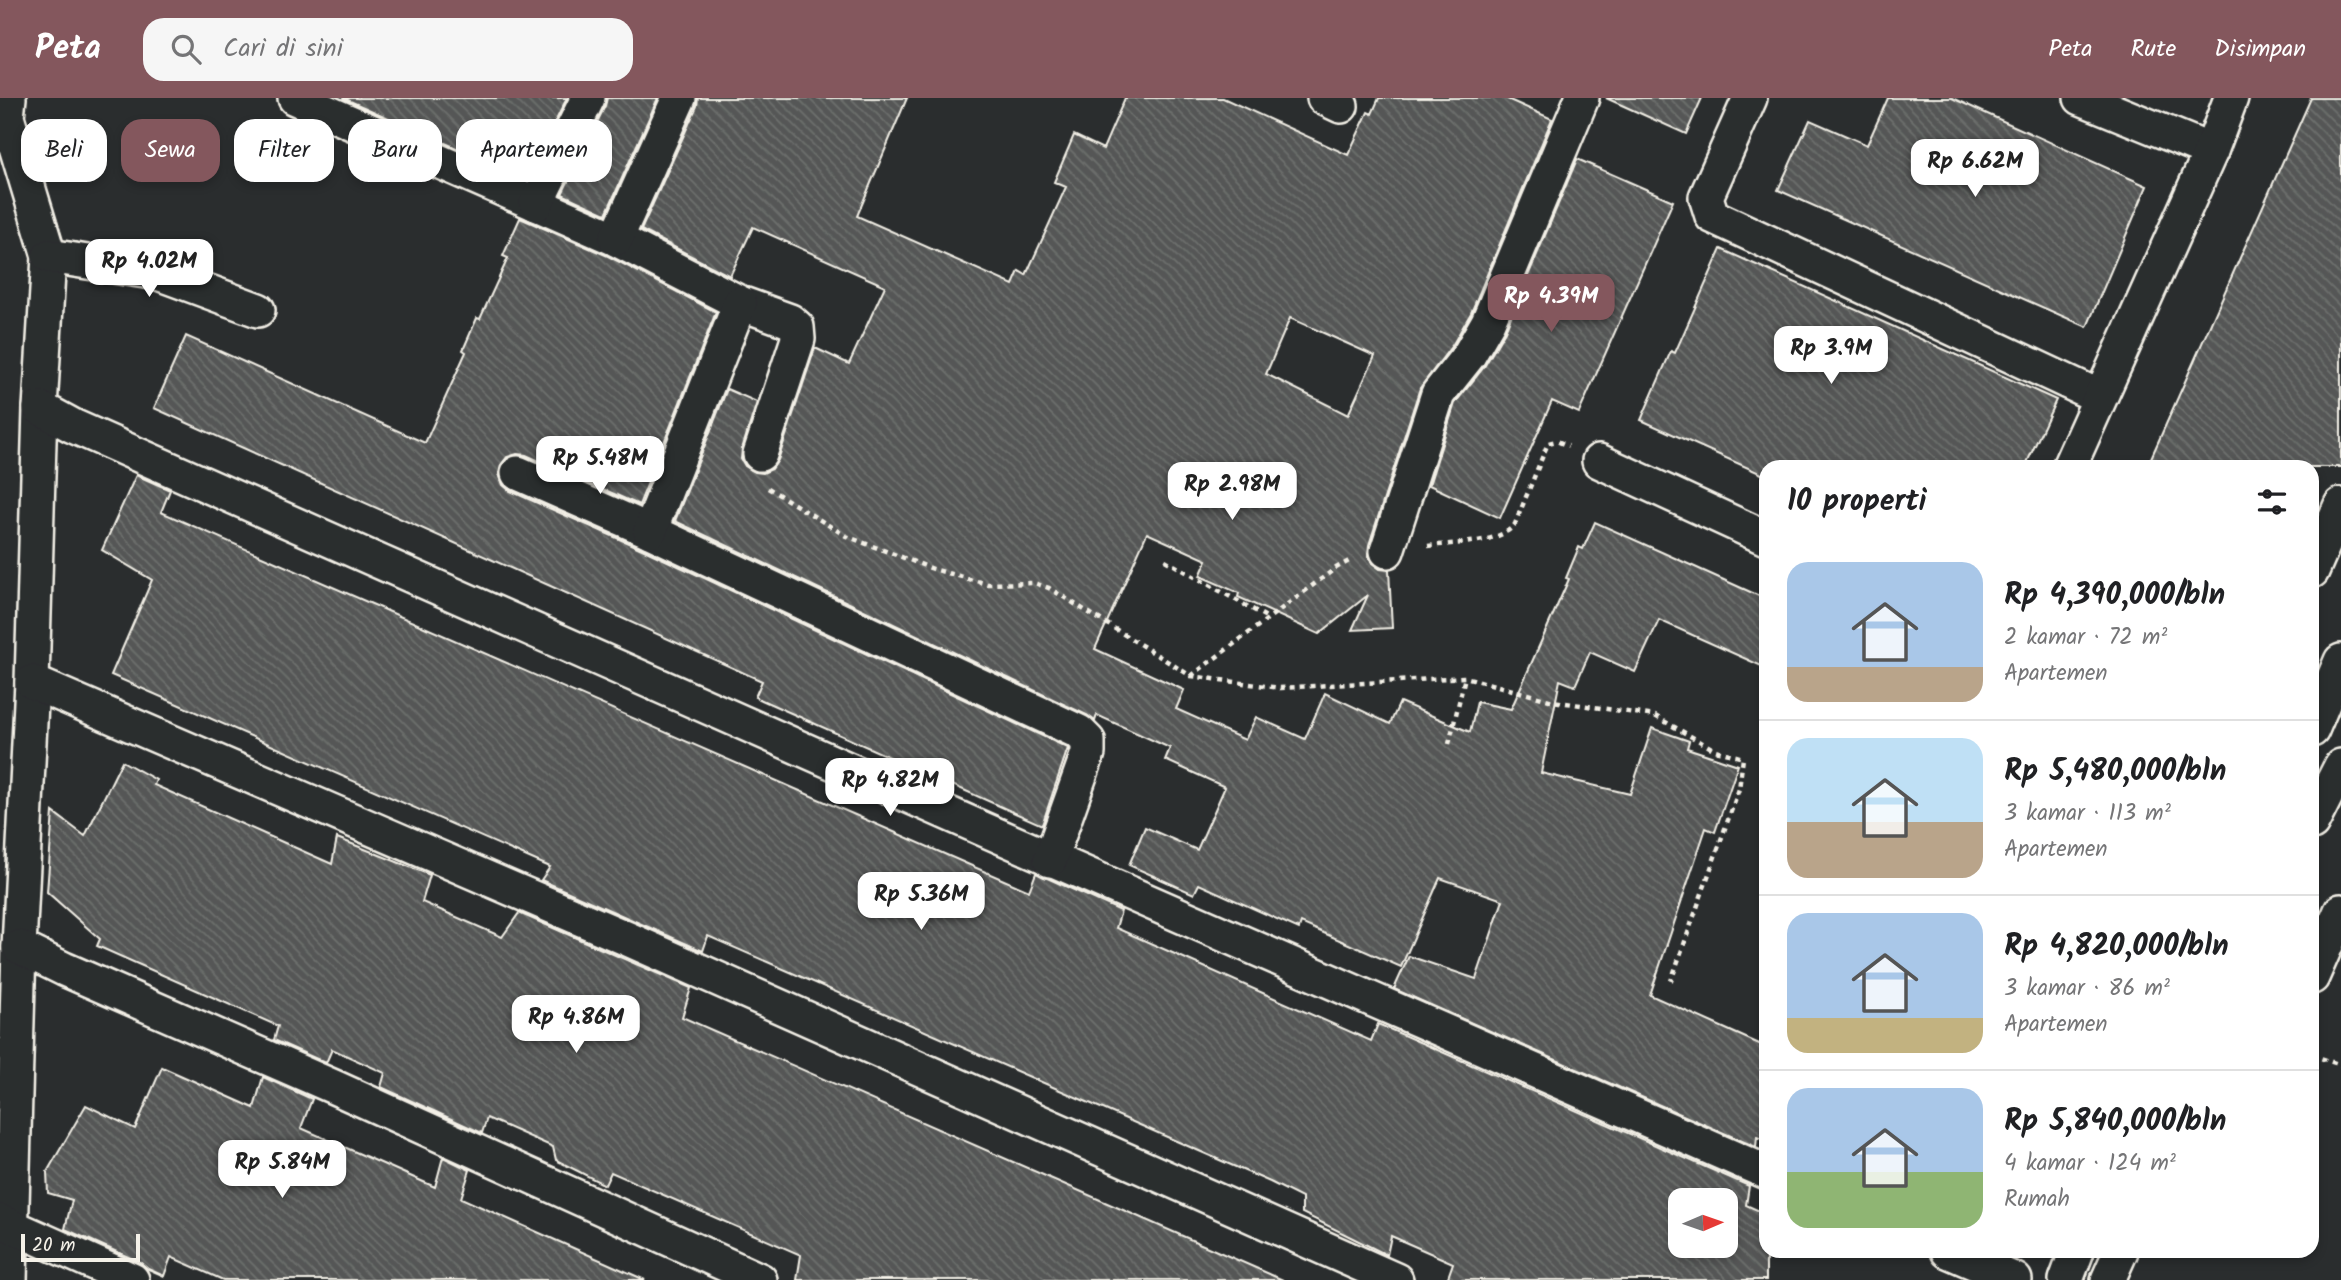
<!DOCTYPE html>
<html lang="id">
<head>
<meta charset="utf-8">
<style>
	:root { --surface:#fff; --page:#f6f6f6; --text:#202124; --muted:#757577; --line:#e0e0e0; --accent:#84575d }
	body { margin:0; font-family:Kalam,sans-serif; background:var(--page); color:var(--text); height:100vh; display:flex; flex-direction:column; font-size:26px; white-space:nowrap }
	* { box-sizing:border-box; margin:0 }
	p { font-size:23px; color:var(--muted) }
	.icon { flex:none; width:38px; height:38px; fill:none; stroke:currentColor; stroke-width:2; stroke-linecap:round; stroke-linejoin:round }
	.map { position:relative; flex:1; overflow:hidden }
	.sheet { position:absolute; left:1759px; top:362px; width:560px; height:798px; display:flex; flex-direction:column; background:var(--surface); border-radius:21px; box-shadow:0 4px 10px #0003 }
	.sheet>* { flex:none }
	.guide { position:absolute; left:21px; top:21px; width:665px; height:63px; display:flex; gap:14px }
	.needle { width:46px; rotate:88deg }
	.fabs { position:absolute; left:1668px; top:1090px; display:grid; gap:14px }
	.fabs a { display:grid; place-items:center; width:70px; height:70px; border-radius:14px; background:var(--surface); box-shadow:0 4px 10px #0003; font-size:35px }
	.scale { position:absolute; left:21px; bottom:18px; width:119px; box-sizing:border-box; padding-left:7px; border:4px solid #f4f1e8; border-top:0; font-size:19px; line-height:24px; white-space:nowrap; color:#f4f1e8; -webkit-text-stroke:5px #2a2d2e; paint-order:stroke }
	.price { position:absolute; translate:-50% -60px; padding:0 16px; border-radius:14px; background:#fff; color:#222; font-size:23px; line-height:46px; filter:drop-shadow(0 2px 4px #0008) }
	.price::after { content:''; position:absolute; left:50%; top:42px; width:21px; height:16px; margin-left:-10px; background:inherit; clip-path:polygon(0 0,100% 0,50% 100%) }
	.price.active { background:var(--accent); color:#fff }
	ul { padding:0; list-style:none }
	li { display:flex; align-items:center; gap:21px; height:175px; padding:0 28px }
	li+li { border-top:2px solid var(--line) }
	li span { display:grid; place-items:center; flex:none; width:196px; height:140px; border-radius:21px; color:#555 }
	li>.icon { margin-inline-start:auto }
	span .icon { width:84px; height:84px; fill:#fffc; stroke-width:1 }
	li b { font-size:30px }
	h2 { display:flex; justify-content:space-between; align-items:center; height:84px; padding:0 28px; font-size:30px }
	.pill { padding:0 24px; border-radius:21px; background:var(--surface); box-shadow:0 4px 10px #0003; font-size:24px; line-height:63px }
	.pill.active { background:var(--accent); color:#fff }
	header { display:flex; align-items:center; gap:42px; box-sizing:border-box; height:98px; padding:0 35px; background:var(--accent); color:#fff }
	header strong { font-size:33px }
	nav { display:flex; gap:38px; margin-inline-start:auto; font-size:24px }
	.search { width:490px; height:63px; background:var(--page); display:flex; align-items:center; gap:18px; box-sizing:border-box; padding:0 24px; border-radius:21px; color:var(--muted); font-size:26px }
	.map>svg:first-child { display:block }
	.building { fill:url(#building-back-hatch); stroke:#f4f1e8; stroke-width:2; fill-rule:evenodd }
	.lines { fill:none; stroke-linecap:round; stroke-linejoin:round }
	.street-casing { stroke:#f4f1e8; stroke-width:38 }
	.path { stroke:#f4f1e8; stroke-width:4.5; stroke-dasharray:5 5; stroke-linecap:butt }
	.street { stroke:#2a2d2e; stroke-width:33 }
</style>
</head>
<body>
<header>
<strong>Peta</strong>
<div class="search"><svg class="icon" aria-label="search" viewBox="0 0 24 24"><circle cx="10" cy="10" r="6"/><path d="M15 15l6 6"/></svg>Cari di sini</div>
<nav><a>Peta</a><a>Rute</a><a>Disimpan</a></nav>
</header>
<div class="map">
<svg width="2341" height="1182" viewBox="0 0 2341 1182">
	<defs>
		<pattern id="building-back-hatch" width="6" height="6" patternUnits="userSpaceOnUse" patternTransform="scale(1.75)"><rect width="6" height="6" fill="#555756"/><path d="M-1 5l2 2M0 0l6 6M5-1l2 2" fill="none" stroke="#6e706e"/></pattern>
	</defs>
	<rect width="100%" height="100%" fill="#2a2d2e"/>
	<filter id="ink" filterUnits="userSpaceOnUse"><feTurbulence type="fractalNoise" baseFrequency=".0143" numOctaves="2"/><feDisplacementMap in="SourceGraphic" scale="14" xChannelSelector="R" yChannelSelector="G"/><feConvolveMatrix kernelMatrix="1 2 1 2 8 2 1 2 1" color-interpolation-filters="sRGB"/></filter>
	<g filter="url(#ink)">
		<!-- building -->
		<g class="building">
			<path d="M 343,0 L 567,0 L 527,81 Z"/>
			<path d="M 607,0 L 658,0 L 606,116 L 562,96 L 605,8 Z"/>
			<path d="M 698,0 L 907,0 L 857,118 L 1013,187 L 1019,173 L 1026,177 L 1066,89 L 1054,84 L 1074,37 L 1103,51 L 1125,0 L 1223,0 L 1348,57 L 1368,14 L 1372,16 L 1379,0 L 1505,0 L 1552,21 L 1471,215 L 1453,246 L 1420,290 L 1369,447 L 1368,456 L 1372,465 L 1380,471 L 1389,472 L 1392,530 L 1352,532 L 1368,497 L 1319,536 L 1238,499 L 1239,495 L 1200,478 L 1207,462 L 1147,435 L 1095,551 L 1184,592 L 1176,611 L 1245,642 L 1256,619 L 1305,641 L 1325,595 L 1390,626 L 1400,604 L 1470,634 L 1477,604 L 1511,611 L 1569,481 L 1566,480 L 1579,449 L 1583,451 L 1595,424 L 1766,501 L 1766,570 L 1659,522 L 1635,574 L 1590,554 L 1575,588 L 1560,582 L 1541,675 L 1630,696 L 1652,630 L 1689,643 L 1687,650 L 1738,667 L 1715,734 L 1706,730 L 1650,897 L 1766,949 L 1766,1043 L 1757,1039 L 1756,1049 L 1394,891 L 1409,858 L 1476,881 L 1503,802 L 1440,780 L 1401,869 L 1301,825 L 1299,831 L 1199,786 L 1194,796 L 1129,767 L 1145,729 L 1197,752 L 1225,689 L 1165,662 L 1170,650 L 1097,617 L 1095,623 L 1087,617 L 675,423 L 727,291 L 757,304 L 742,351 L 741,361 L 745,368 L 755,374 L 763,375 L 772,371 L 778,362 L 815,250 L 849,266 L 885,188 L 753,129 L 730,178 L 641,132 L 697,8 ZM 1290,220 L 1375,258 L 1348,317 L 1266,276 Z"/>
			<path d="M 1606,0 L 1702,0 L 1686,36 Z"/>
			<path d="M 1888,0 L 1952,0 L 2147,88 L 2087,229 L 1778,92 L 1810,22 L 1867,47 Z"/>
			<path d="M 2311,0 L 2341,0 L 2341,369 L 2147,369 Z"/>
			<path d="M 1577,61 L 1673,103 L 1579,315 L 1552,303 L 1500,420 L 1429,387 L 1455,305 L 1484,269 L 1505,233 Z"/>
			<path d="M 520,120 L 608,158 L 716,214 L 639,407 L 526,357 L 517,356 L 507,359 L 501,367 L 499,376 L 503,387 L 510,393 L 642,451 L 1068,650 L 1042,727 L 755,599 L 762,583 L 154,310 L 186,238 L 425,345 L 466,254 L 463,252 L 477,220 L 480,221 L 508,160 L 503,158 Z"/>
			<path d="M 1721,151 L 2056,302 L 2025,369 L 1766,369 L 1766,378 L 1641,322 L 1671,253 L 1675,255 Z"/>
			<path d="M 136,377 L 170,392 L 161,414 L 1029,793 L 1036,775 L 1121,813 L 1116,830 L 1371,943 L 1378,926 L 1749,1088 L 1746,1107 L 1766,1116 L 1766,1182 L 1447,1182 L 1453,1165 L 1391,1138 L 1387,1157 L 1302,1115 L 1302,1100 L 1270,1084 L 708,838 L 703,853 L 541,782 L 550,769 L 111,577 L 152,482 L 102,452 ZM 1680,1102 L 1726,1102 L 1726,1148 L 1680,1148 Z"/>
			<path d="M 122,663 L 156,682 L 154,687 L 332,766 L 337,740 L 430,777 L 422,804 L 502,839 L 519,815 L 691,890 L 682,919 L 1283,1182 L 797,1182 L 801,1157 L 611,1074 L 605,1087 L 556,1062 L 553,1049 L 487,1020 L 482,1035 L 381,989 L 385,975 L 332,951 L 326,965 L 274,942 L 278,928 L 97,848 L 100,841 L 47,794 L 53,714 L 85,738 Z"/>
			<path d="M 162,969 L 254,1010 L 263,979 L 312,1001 L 301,1030 L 435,1089 L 443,1059 L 470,1072 L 461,1100 L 645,1182 L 223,1182 L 171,1159 L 164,1178 L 148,1171 L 140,1164 L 65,1131 L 72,1102 L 48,1095 L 47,1074 L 86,1007 L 135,1031 Z"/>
		</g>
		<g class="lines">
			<!-- street casing -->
			<g class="street-casing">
				<g id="street">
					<path d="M 9,0 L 7,19 L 49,158 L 40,310 L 32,584 L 19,849 L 10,1182"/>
					<path d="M 295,0 L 616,141 L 740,205 L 790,223 L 797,229 L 798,241 L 760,356"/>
					<path d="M 1324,0 L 1341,8"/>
					<path d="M 1750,0 L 1706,99 L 1712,118 L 2100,299"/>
					<path d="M 2081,0 L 2211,53"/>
					<path d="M 536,106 L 588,0"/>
					<path d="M 616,141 L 679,0"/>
					<path d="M 49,158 L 158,175 L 258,212"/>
					<path d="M 40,310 L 73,328 C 637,576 1200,830 1766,1074"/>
					<path d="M 1599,363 L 1766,440"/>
					<path d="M 2069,369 L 2211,53 L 2231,0"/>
					<path d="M 518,375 L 650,433 L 1079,634 L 1088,643 L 1088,655 L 1050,762"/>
					<path d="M 650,433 L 740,205"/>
					<path d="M 1387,453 L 1438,296 L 1469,257 L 1488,224 L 1582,0"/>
					<path d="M 2312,473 L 2341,407"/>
					<path d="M 32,584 L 628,841 L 1396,1182"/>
					<path d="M 2312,632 L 2341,563"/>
					<path d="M 2312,725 L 2341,668"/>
					<path d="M 19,849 L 64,871 L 334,989 L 760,1182"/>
					<path d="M 2312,879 L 2341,813"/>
					<path d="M 0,1123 L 132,1182"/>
					<path d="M 1948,1153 L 2015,1182"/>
					<path d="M 2066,1182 L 2077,1153"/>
					<path d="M 2108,1182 L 2121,1153"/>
				</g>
			</g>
			<!-- path -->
			<g class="path">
				<path d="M 768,390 L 846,438 L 933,471 L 987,486 L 1034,485 L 1049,490 L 1191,578 L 1280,590 L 1465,579 L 1553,603 L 1655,618 L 1715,652 L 1743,660 L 1739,691 L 1671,883"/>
				<path d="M 1428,448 C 1452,445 1501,446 1515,426 L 1548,345 L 1557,343 L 1568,348"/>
				<path d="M 1165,462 L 1268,520"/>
				<path d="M 1191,578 L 1336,470 L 1351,462"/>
				<path d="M 1449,646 L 1465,579"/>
				<path d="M 2312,957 L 2341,967"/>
			</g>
			<!-- street -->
			<use href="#street" class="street"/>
		</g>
	</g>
</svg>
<div class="fabs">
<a><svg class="needle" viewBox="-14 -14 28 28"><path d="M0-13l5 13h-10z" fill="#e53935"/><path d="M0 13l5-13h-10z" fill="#757577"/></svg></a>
</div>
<div class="scale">20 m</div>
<b class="price" style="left:1975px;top:101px">Rp 6.62M</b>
<b class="price" style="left:149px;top:201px">Rp 4.02M</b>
<b class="price active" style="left:1551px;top:236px">Rp 4.39M</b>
<b class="price" style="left:1831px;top:288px">Rp 3.9M</b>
<b class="price" style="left:600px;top:398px">Rp 5.48M</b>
<b class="price" style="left:1232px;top:424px">Rp 2.98M</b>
<b class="price" style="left:890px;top:720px">Rp 4.82M</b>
<b class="price" style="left:921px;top:834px">Rp 5.36M</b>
<b class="price" style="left:576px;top:957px">Rp 4.86M</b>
<b class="price" style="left:282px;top:1102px">Rp 5.84M</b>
<div class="guide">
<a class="pill">Beli</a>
<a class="pill active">Sewa</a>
<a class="pill">Filter</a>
<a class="pill">Baru</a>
<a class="pill">Apartemen</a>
</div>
<section class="sheet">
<h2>10 properti<svg class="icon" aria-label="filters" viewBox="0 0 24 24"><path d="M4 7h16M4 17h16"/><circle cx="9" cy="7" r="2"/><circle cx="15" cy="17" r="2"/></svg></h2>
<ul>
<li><span style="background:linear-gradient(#a9c7e8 75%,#b9a48a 0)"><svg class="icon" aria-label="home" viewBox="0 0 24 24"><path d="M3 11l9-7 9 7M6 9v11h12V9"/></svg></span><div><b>Rp 4,390,000/bln</b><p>2 kamar · 72 m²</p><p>Apartemen</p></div></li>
<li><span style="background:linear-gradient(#bfe0f5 60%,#b9a48a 0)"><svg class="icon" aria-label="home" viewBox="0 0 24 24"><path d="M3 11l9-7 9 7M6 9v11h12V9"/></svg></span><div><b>Rp 5,480,000/bln</b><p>3 kamar · 113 m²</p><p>Apartemen</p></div></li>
<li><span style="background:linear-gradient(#a9c7e8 75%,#c2b280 0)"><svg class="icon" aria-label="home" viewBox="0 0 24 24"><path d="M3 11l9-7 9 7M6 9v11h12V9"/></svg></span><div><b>Rp 4,820,000/bln</b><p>3 kamar · 86 m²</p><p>Apartemen</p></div></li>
<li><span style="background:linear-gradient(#a9c7e8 60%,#8fb573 0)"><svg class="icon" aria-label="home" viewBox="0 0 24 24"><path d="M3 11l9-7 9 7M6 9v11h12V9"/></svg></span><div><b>Rp 5,840,000/bln</b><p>4 kamar · 124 m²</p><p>Rumah</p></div></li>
</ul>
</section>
</div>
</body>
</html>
